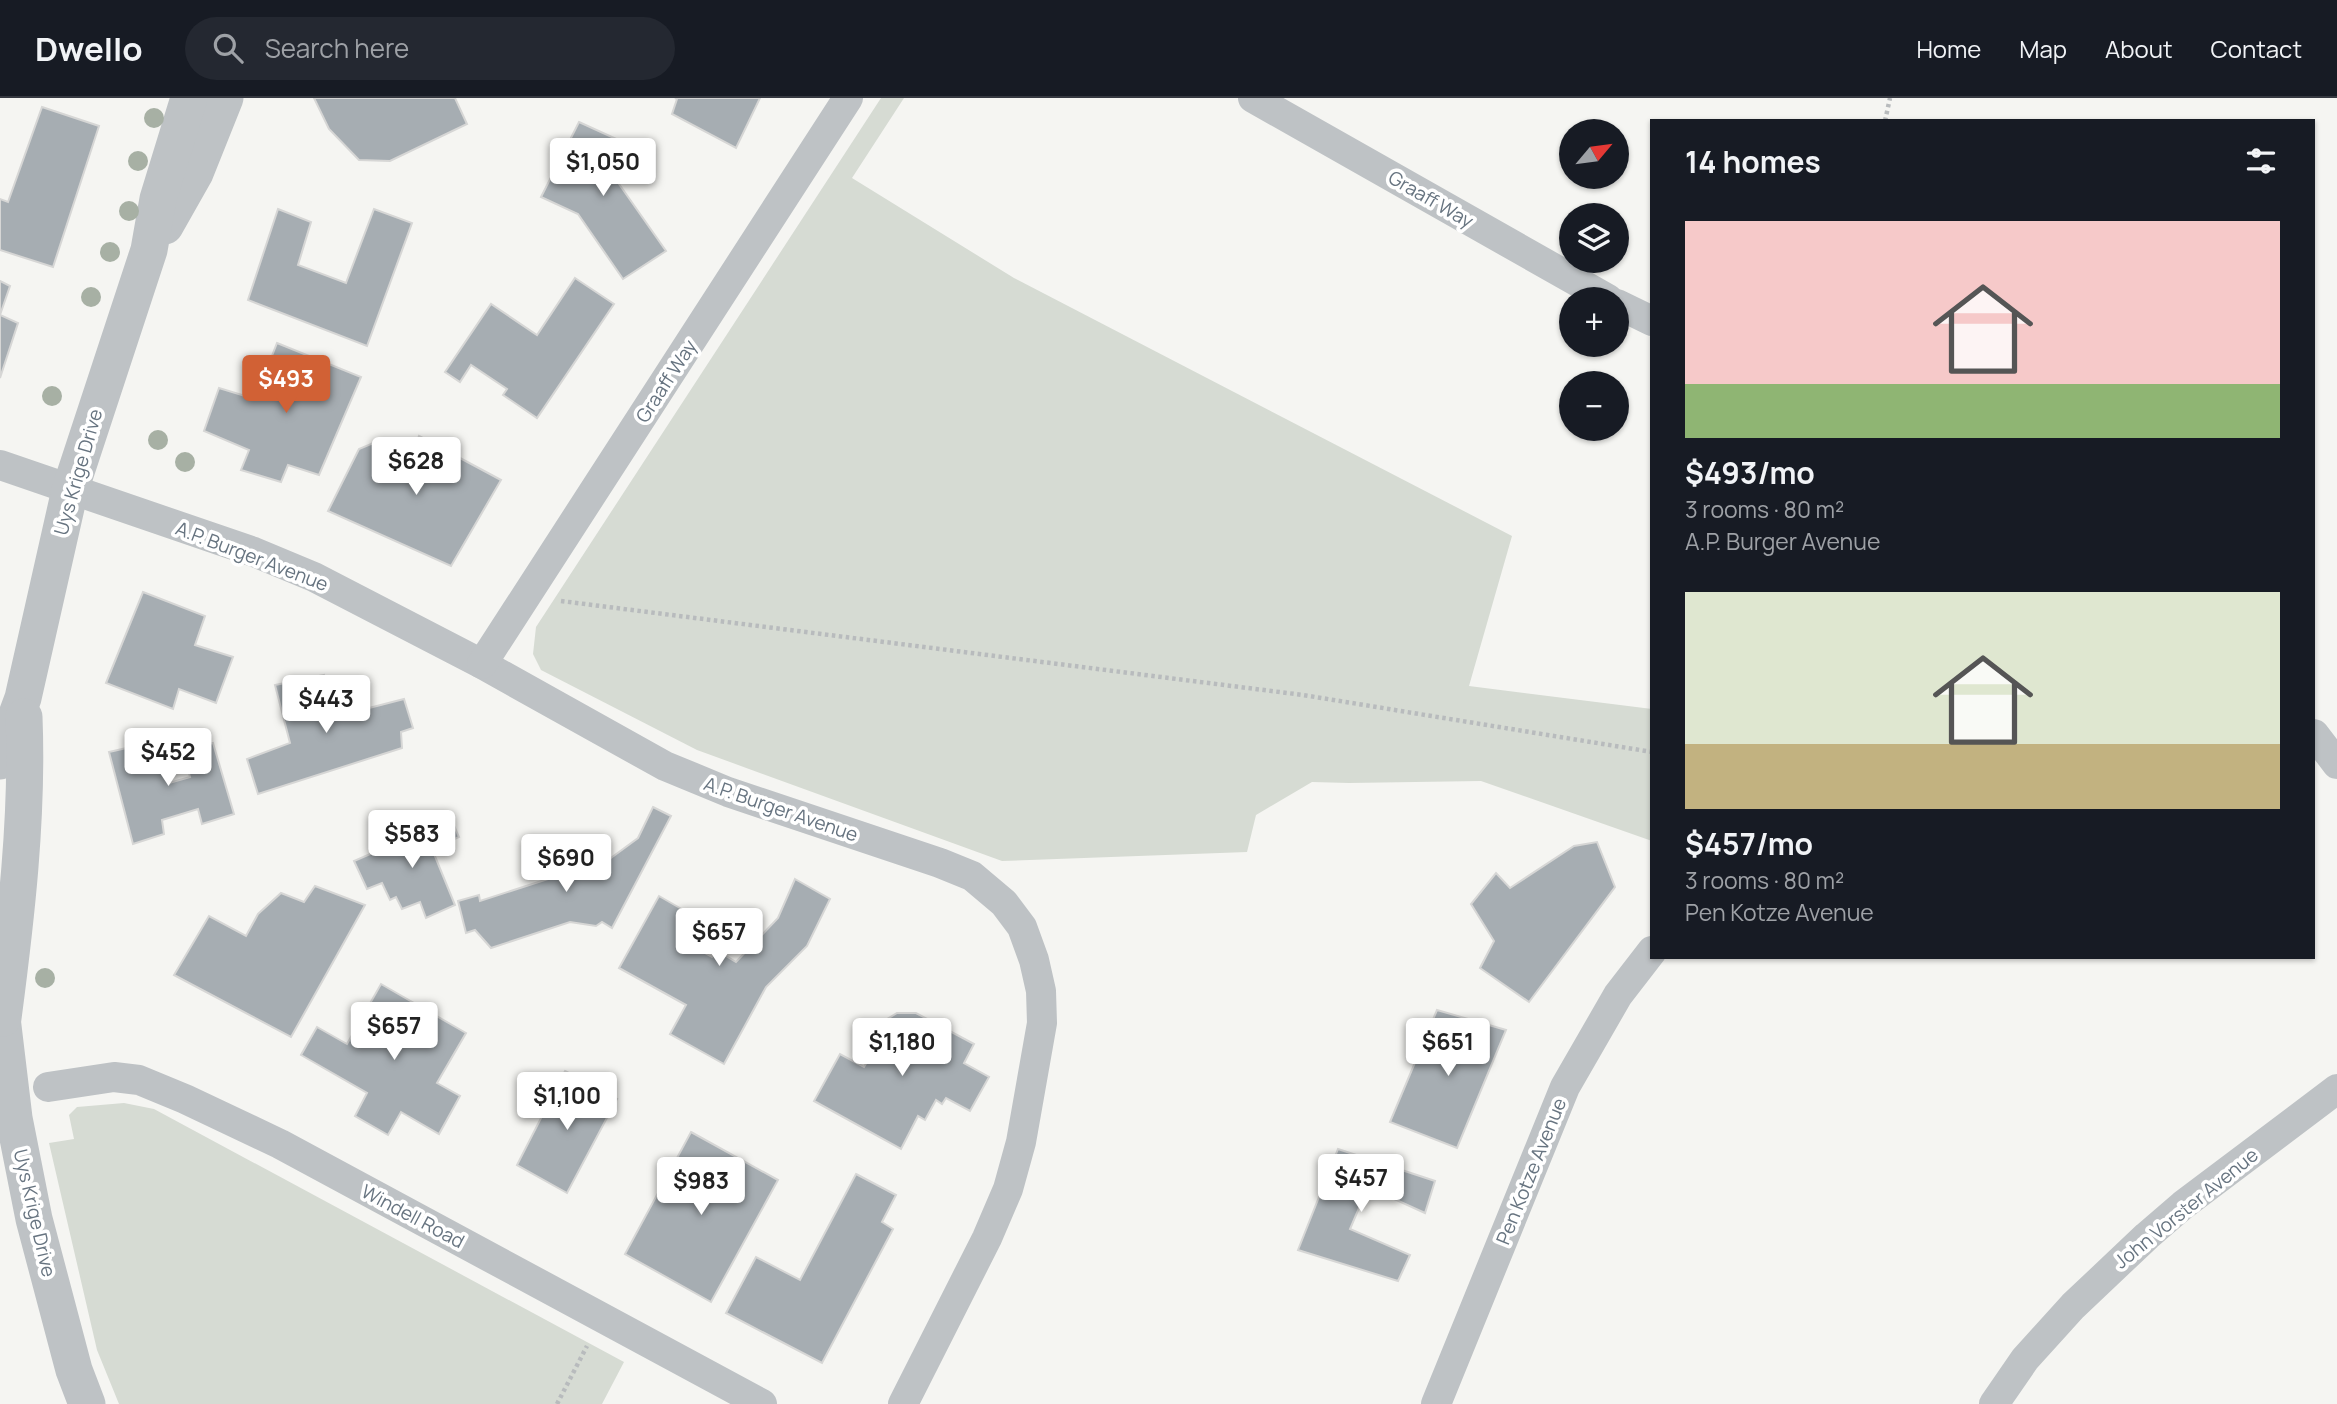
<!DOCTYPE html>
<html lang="en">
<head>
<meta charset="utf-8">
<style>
	:root { --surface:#171b24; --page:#242831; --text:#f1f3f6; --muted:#9ea1a6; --line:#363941; --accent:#d16135 }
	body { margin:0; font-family:Manrope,sans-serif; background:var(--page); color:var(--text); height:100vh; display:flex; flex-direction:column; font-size:26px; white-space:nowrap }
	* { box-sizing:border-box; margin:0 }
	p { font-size:23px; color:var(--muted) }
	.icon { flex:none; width:38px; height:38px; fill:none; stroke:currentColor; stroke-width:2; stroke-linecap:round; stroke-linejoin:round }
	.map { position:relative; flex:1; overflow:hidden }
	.sheet { position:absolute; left:1650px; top:21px; width:665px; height:840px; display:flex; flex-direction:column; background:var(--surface); border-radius:0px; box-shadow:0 2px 5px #0004 }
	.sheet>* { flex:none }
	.needle { width:46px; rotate:61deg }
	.fabs { position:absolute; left:1559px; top:21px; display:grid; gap:14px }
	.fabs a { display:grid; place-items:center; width:70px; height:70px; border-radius:50%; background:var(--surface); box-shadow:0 2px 5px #0004; font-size:35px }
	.price { position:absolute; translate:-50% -60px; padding:0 16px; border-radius:7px; background:#fff; color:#222; font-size:23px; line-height:46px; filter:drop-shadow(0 2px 4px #0008) }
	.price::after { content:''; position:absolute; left:50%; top:42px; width:21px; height:16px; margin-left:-10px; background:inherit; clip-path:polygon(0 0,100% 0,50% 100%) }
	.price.on { background:var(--accent); color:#fff }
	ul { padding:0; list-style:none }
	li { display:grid; align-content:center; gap:14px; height:371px; padding:0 35px }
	li span { display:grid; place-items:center; height:217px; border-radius:0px; color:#555 }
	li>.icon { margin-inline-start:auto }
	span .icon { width:126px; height:126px; fill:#fffc; stroke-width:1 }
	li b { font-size:30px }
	h2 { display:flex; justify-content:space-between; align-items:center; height:84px; padding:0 35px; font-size:30px }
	header { display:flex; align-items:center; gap:42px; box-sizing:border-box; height:98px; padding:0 35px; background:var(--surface); border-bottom:2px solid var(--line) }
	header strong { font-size:33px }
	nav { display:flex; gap:38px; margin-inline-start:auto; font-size:24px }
	.search { width:490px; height:63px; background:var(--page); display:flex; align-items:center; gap:18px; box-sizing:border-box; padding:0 24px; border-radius:38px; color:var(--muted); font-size:26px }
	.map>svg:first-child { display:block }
	.green { fill:#d6dbd3 }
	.building { fill:#a6adb2; stroke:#d6d6d5; stroke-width:2 }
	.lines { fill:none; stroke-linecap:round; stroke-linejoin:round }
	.path { stroke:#b8bbbd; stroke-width:4.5; stroke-dasharray:3.5 3.5; stroke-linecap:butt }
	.minor { stroke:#bec2c5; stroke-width:30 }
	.tertiary { stroke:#bec2c5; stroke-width:37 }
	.tree { fill:#a7b0a4 }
	.labels { text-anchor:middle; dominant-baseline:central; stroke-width:7; stroke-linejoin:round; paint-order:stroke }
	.street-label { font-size:19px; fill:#677480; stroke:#fff }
</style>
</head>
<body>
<header>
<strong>Dwello</strong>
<div class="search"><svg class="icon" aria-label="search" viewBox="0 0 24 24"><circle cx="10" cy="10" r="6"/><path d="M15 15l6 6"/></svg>Search here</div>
<nav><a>Home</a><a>Map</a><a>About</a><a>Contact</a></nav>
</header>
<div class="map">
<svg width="2337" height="1306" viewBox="0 0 2337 1306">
	<rect width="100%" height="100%" fill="#f5f5f2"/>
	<!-- green -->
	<g class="green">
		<path d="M 881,0 L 904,0 L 852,80 L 1014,180 L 1512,438 L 1469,588 L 1652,611 L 1652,743 L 1481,683 L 1349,685 L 1312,684 L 1256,717 L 1247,754 L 1002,763 L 697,652 L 541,572 L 533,556 L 536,529 Z"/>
		<path d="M 124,1005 L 154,1011 L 624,1264 L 602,1306 L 119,1306 L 97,1252 L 49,1045 L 74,1041 L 69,1017 L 77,1009 Z"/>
	</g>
	<!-- building -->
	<g class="building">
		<path d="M 314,0 L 455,0 L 467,26 L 390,63 L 359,62 L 329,31 Z"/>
		<path d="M 675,0 L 760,0 L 736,50 L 672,16 L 677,1 Z"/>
		<path d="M 42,9 L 99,28 L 53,169 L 0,152 L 0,101 L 8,104 Z"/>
		<path d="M 579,24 L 636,50 L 619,86 L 666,153 L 623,181 L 578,116 L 541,99 Z"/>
		<path d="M 278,111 L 311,124 L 298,167 L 346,185 L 374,111 L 412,125 L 367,248 L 248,202 Z"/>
		<path d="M 575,180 L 614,206 L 537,320 L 503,297 L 507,291 L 471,267 L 460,284 L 445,274 L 491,206 L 537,237 Z"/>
		<path d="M 0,183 L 10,188 L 0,217 L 18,225 L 0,280 Z"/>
		<path d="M 277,245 L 361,279 L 319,377 L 288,367 L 281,384 L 241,372 L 249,352 L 204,333 L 219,290 L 255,301 Z"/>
		<path d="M 419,338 L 501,382 L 451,468 L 328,413 L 359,351 L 378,343 L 411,361 Z"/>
		<path d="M 143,494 L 205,518 L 195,547 L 233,559 L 216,605 L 179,591 L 173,611 L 106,585 Z"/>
		<path d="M 324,577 L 334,619 L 404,601 L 413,630 L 401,634 L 402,650 L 258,696 L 247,661 L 290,645 L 275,587 Z"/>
		<path d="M 157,643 L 169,685 L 190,679 L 183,652 L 213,645 L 234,716 L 202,726 L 198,711 L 162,722 L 164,736 L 133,746 L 109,654 Z"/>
		<path d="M 653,709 L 671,718 L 612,830 L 602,824 L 596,828 L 570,824 L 491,850 L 475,832 L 466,835 L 458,803 L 479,797 L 480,803 L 557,778 L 577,762 L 604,765 L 638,740 Z"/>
		<path d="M 451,721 L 459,739 L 432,751 L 455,807 L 426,820 L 420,804 L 402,811 L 396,799 L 390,802 L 382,785 L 367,791 L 354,763 Z"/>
		<path d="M 1597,744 L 1615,789 L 1529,904 L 1480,870 L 1494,843 L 1471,806 L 1496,775 L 1510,790 L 1574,748 Z"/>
		<path d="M 795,781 L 830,801 L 807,848 L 766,889 L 724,966 L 670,936 L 686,907 L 619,870 L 659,798 L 699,821 L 685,844 L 712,859 L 716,852 L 736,864 L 778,820 Z"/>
		<path d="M 315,788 L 365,807 L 291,939 L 174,877 L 209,818 L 246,838 L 258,816 L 281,795 L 304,804 Z"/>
		<path d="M 381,886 L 466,935 L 437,985 L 460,998 L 439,1036 L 401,1014 L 388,1037 L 355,1018 L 367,995 L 301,957 L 317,929 L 347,946 Z"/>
		<path d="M 1437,912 L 1506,932 L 1457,1050 L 1390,1024 Z"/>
		<path d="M 897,915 L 916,915 L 974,946 L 964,965 L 989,979 L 970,1013 L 946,1000 L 942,1006 L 936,1002 L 925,1022 L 918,1018 L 901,1051 L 814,1003 L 840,956 L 864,969 L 870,959 L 869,944 L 879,926 Z"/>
		<path d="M 565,973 L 617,1001 L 567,1095 L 517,1067 Z"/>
		<path d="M 691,1034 L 778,1082 L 711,1204 L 625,1156 Z"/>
		<path d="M 1338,1051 L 1435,1083 L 1425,1115 L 1368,1089 L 1350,1131 L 1410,1157 L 1398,1183 L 1298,1152 Z"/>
		<path d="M 856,1076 L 896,1097 L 882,1124 L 893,1131 L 822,1265 L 726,1215 L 756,1159 L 800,1182 Z"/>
	</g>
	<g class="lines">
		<!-- path -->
		<g class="path">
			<path d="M 1885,23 L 1890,0"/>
			<path d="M 561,503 L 1303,597 L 1652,654"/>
			<path d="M 557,1306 L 587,1248"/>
		</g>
		<!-- minor -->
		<g class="minor">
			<path d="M 1253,0 L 1608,201"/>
			<path d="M 1617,206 L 1652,223"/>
			<path d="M 0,367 L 254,454 L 314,479 L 482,566 L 665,668 L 728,694 L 940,765 L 972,778 L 1004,805 L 1022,829 L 1034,862 L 1041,893 L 1042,925 L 1021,1044 L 1008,1091 L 987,1140 L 903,1306"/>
			<path d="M 482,566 L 848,0"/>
			<path d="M 2314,636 L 2337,666"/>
			<path d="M 48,989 L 114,979 L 139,982 L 185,1001 L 280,1046 L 762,1306"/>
			<path d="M 1436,1306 L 1565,989 L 1618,897 L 1652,853"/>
			<path d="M 1994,1306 L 2025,1261 L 2073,1208 L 2147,1138 L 2183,1107 L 2337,991"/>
		</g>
		<!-- tertiary -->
		<g class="tertiary">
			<path d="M 165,128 L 195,75 L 225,0"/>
			<path d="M 0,663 L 23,600 L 70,392 L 149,152 L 158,101 L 189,0"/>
			<path d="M 0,903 L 14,1020 L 34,1121 L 74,1272 L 87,1306"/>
			<path d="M 3,920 C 16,821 28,719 24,619"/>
		</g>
	</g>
	<!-- trees -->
	<g class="tree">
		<circle cx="154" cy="20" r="10"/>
		<circle cx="138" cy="63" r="10"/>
		<circle cx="129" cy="113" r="10"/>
		<circle cx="110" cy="154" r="10"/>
		<circle cx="91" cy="199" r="10"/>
		<circle cx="52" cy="298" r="10"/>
		<circle cx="158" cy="342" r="10"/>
		<circle cx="185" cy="364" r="10"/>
		<circle cx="45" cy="880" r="10"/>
	</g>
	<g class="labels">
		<!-- street labels -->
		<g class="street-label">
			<text transform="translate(1431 101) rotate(30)">Graaff Way</text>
			<text transform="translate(666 283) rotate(-57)">Graaff Way</text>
			<text transform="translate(78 374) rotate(-74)">Uys Krige Drive</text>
			<text transform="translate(252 458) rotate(21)">A.P. Burger Avenue</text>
			<text transform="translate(781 711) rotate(19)">A.P. Burger Avenue</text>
			<text transform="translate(1531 1073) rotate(-68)">Pen Kotze Avenue</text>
			<text transform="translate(2186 1110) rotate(-39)">John Vorster Avenue</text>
			<text transform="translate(35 1115) rotate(77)">Uys Krige Drive</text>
			<text transform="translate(413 1118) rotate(28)">Windell Road</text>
		</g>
	</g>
</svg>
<div class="fabs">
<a><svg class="needle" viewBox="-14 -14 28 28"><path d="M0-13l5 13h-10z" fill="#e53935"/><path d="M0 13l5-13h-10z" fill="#9ea1a6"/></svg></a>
<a><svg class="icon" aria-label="layers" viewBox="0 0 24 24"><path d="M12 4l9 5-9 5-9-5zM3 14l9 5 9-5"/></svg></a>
<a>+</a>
<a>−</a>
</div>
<b class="price" style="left:603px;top:100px">$1,050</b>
<b class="price on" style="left:286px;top:317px">$493</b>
<b class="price" style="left:416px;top:399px">$628</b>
<b class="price" style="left:326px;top:637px">$443</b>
<b class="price" style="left:168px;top:690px">$452</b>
<b class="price" style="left:412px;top:772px">$583</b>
<b class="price" style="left:566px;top:796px">$690</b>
<b class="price" style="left:719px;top:870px">$657</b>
<b class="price" style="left:394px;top:964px">$657</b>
<b class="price" style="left:902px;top:980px">$1,180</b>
<b class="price" style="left:1448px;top:980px">$651</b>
<b class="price" style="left:567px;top:1034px">$1,100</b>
<b class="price" style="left:1361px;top:1116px">$457</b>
<b class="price" style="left:701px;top:1119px">$983</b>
<section class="sheet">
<h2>14 homes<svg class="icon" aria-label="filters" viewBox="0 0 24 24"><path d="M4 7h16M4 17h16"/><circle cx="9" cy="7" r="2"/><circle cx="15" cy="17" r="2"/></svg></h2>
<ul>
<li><span style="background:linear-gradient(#f6c9c9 75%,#8fb573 0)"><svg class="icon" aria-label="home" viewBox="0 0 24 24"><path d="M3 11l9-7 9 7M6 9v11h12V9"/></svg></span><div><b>$493/mo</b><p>3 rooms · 80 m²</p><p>A.P. Burger Avenue</p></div></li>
<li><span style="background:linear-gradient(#dfe7d0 70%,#c2b280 0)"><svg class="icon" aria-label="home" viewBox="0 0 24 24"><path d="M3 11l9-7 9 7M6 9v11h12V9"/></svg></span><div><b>$457/mo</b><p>3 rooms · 80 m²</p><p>Pen Kotze Avenue</p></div></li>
</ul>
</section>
</div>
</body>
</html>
